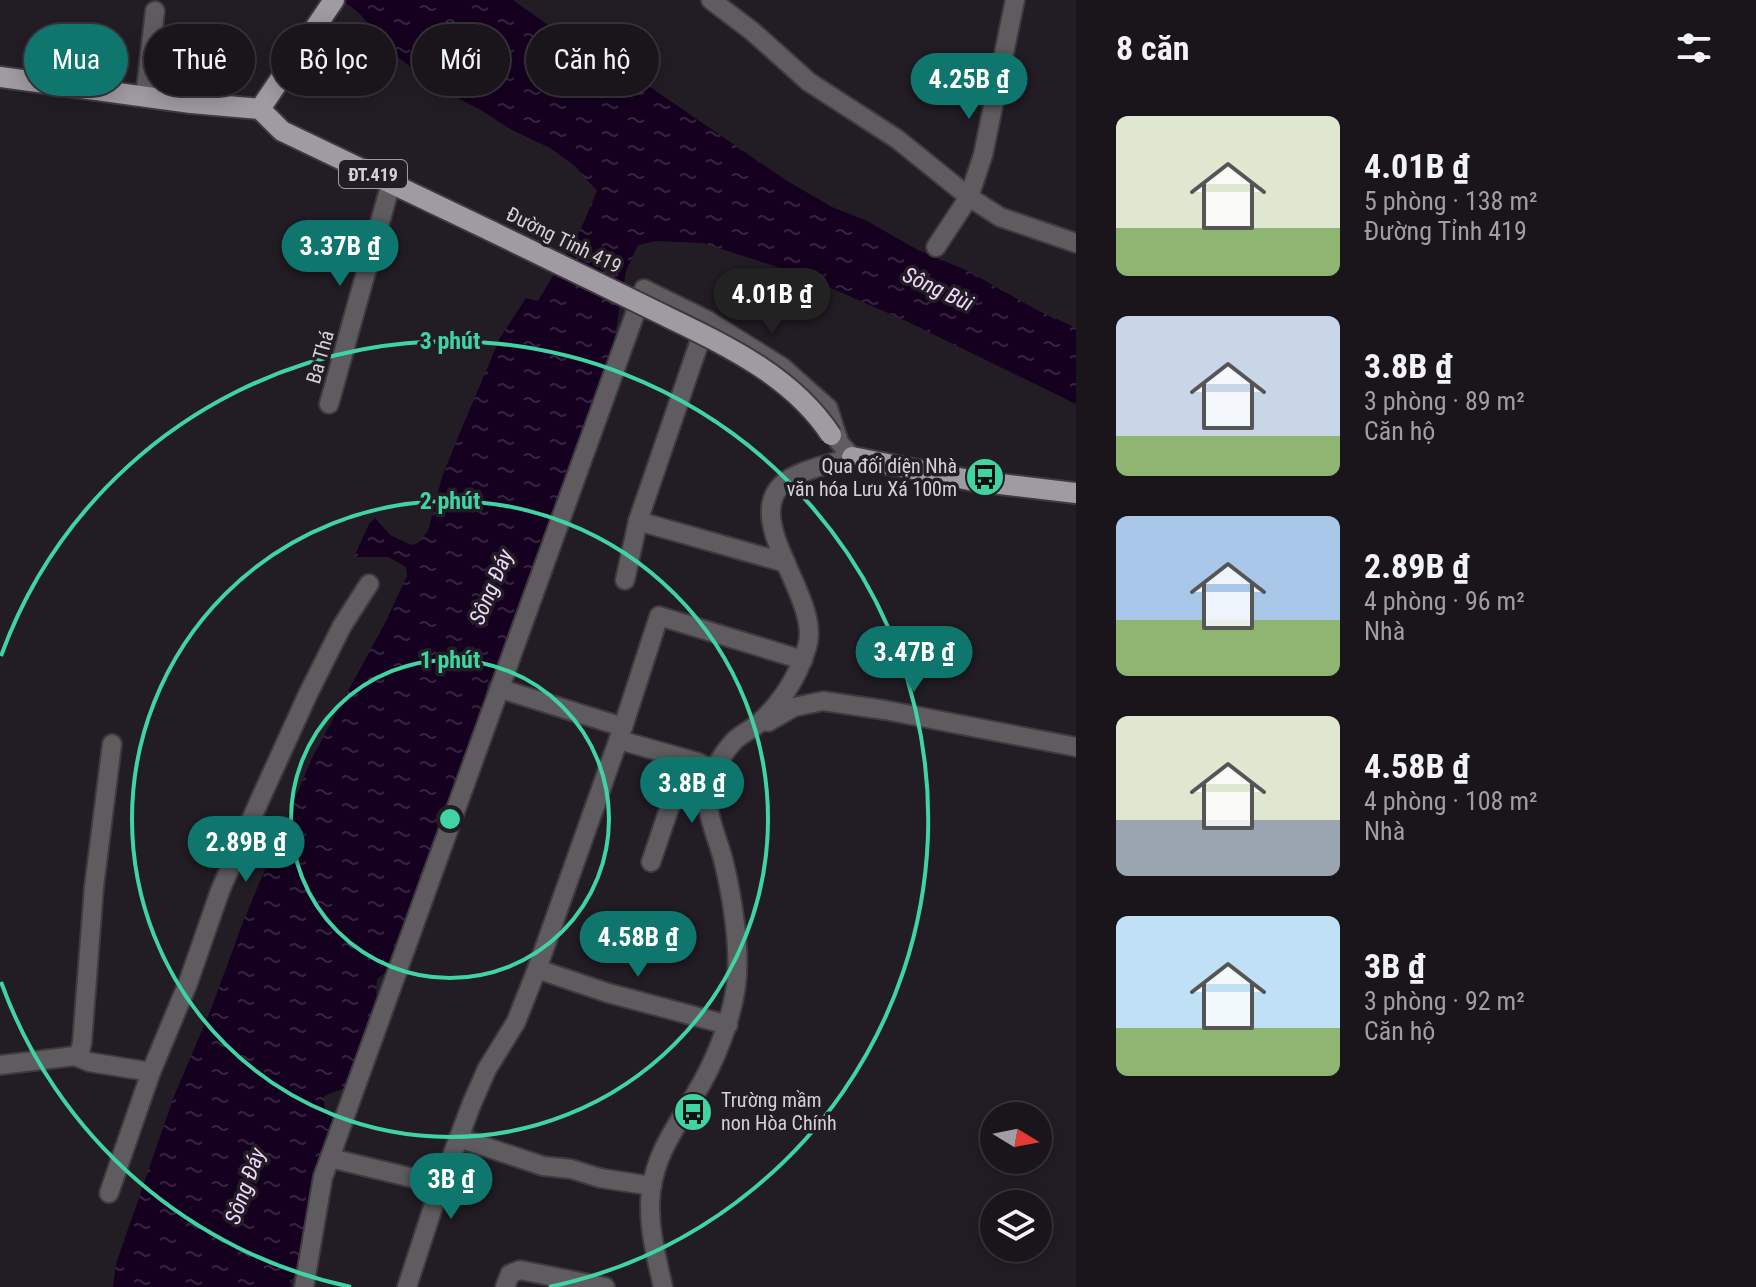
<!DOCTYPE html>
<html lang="vi">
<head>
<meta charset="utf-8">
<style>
	:root { --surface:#1a151b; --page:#231e24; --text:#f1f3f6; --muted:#9f9fa3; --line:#38343a; --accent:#0f766e }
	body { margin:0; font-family:"Roboto Condensed",sans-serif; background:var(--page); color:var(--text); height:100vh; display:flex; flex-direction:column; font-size:30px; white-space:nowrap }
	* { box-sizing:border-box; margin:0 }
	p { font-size:26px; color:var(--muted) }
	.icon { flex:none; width:44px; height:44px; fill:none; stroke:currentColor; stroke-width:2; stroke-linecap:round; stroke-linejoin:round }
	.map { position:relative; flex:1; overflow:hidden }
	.side { display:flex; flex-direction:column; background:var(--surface); width:680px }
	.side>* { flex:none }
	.guide { position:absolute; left:24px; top:24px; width:760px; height:72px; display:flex; gap:16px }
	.needle { width:52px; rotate:100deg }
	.tools { position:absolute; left:980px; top:1102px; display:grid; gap:16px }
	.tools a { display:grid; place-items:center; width:72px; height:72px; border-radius:50%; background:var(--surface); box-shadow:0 4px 20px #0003,0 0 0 2px var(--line); font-size:40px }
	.price { position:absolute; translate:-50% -68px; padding:0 18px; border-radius:28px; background:var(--accent); color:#fff; font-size:26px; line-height:52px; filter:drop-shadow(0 2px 4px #0008) }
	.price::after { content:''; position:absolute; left:50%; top:48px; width:24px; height:18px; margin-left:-12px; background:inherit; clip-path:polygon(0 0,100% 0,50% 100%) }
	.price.current { background:#222; color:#fff }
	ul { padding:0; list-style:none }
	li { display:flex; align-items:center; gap:24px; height:200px; padding:0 40px }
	li span { display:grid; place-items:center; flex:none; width:224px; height:160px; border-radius:12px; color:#555 }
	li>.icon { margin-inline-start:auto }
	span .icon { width:96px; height:96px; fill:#fffc; stroke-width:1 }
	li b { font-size:34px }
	h2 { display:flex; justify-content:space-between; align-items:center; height:96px; padding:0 40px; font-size:34px }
	.chip { padding:0 28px; border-radius:36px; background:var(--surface); box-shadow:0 4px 20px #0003,0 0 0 2px var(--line); font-size:28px; line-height:72px }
	.chip.current { background:var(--accent); color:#fff }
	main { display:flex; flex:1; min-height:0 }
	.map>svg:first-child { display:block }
	.water { fill:url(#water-ripples) }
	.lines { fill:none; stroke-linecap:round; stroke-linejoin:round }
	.minor-casing { stroke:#3f3940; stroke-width:22 }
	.major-casing { stroke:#3f3940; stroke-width:24 }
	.minor { stroke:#5f5c60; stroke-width:18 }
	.major { stroke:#a09aa2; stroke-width:20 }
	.major-bridge-casing { stroke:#3f3940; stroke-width:24; stroke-linecap:butt }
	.major-bridge { stroke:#a09aa2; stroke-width:20 }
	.ring { fill:none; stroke:#40d4a2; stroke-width:4 }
	.labels { text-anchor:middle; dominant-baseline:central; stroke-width:7; stroke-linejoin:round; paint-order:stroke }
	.shield { fill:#221c24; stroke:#9f9ba1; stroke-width:2 }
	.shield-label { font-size:18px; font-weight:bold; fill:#d5d1d6 }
	.street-label { font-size:20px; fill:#d5d1d6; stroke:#221c24 }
	.poi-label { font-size:20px; fill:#d5d1d6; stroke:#221c24; text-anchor:end }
	.water-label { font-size:22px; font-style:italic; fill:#f1d8fb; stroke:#221c24 }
	.centre { fill:#40d4a2; stroke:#221c24; stroke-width:4 }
	.ring-label { font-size:24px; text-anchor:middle; font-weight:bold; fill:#40d4a2; stroke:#221c24; stroke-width:7; stroke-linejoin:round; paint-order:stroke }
</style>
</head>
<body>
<main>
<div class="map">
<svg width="1076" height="1287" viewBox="0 0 1076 1287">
	<defs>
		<pattern id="water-ripples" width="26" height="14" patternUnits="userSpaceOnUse" patternTransform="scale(2)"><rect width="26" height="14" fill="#15001f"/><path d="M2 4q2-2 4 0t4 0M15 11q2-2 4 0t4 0" fill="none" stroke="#36243f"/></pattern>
	</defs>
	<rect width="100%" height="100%" fill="#221c24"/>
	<!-- water -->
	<path class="water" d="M 342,0 L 513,0 L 586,52 L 650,87 L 787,181 L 832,207 L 865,220 L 918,250 L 968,271 L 1037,310 L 1076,328 L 1076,404 L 906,321 L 799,274 L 703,243 L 656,241 L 638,245 L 626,271 L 613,347 L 561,490 L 541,569 L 524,593 L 503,662 L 487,685 L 488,694 L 390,969 L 377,979 L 376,992 L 379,1003 L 347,1087 L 324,1096 L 325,1109 L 338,1123 L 302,1256 L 290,1287 L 113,1287 L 116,1264 L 173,1099 L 211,1009 L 243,922 L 312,758 L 386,621 L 407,576 L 406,567 L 388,557 L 354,557 L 369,524 L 375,518 L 390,535 L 411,545 L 418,543 L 428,531 L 442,477 L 461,430 L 500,338 L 526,298 L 538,301 L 580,231 L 597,191 L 574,165 L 550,148 L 510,129 L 481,110 L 440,89 L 399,58 L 358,12 Z"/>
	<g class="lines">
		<!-- minor casing -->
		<g class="minor-casing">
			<g id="minor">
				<path d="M 711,0 L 752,31 L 809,82 L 897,139 L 969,197 L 1000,217 L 1076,243"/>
				<path d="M 145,97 L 155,11"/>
				<path d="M 936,247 L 969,197 L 983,155 L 1015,0"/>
				<path d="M 329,404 L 391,183"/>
				<path d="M 638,521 L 786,563"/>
				<path d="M 625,580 L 638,521 L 707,320"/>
				<path d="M 501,689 L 623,727"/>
				<path d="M 768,722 L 794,707 L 823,701 L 885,710 L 1076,747"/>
				<path d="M 619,740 L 697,762 L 715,770"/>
				<path d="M 651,862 L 686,759"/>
				<path d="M 537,969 L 608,993 L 728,1025"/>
				<path d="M 75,1056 L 80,1051 L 82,1043 L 94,887 L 112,744"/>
				<path d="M 0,1065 L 75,1056 L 89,1062 L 151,1072 L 188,983 L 220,891 L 258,804 L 308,694 L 342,626 L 369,584"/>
				<path d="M 459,1138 L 543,1166 L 571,1169 L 600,1178 L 652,1186"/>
				<path d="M 330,1158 L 442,1185"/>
				<path d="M 109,1193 L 151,1072"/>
				<path d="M 304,1287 L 323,1177 L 644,289 L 707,320 L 782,367 L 828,408 L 839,442"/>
				<path d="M 407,1287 L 435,1201 L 472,1103 L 487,1069 L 516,1022 L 537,969 L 623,727 L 659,616 L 803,660"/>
				<path d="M 505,1287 L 510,1274 L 520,1270 L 605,1287"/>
				<path d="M 663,1287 C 656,1255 647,1224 651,1191 C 656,1152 677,1126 696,1093 C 715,1062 731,1021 736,986 C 741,949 732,895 723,859 C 717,836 702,806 709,783 C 714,768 724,752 734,741 C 741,734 751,730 759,723 C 781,703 798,676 807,647 C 823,597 734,515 789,479 C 807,468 832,464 852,457 L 843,447"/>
			</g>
		</g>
		<!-- major casing -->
		<g class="major-casing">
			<g id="major">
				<path d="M 0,77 L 191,103 L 260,109"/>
				<path d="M 260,109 L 282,131 L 491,231"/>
				<path d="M 260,109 L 334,0"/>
				<path d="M 852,457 L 974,481 L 1076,493"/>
			</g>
		</g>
		<!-- minor -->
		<use href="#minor" class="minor"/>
		<!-- major -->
		<use href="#major" class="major"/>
		<!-- major-bridge casing -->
		<g class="major-bridge-casing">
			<path id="major-bridge" d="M 491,231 C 541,255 591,280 641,304 C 709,338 788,369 831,435"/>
		</g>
		<!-- major-bridge -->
		<use href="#major-bridge" class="major-bridge"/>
	</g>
	<!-- distance rings -->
	<g class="ring">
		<circle cx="450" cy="819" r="159"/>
		<circle cx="450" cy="819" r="318"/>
		<path d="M351 1287A478 478 0 0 1 1 982M1 656A478 478 0 1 1 549 1287"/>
	</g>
	<!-- icons -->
	<defs>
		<g id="bus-disc" transform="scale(2)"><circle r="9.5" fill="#40d4a2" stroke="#221c24"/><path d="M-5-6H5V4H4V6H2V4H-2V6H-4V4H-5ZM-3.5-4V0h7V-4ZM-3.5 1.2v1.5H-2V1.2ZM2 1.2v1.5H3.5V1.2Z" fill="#111"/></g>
	</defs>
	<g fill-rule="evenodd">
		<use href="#bus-disc" x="985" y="477"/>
		<use href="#bus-disc" x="693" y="1112"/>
	</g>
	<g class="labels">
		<!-- shield labels -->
		<rect class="shield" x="339" y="160" width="68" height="28" rx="6"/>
		<g class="shield-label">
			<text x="373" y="174">ĐT.419</text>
		</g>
		<!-- street labels -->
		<g class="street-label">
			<text transform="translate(564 240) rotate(26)">Đường Tỉnh 419</text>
			<text transform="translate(320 357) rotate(-74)">Ba Thá</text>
		</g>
		<!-- poi labels -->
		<g class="poi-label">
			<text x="957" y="466">Qua đối diện Nhà<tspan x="957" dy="23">văn hóa Lưu Xá 100m</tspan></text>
			<text x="721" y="1100" text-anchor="start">Trường mầm<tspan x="721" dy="23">non Hòa Chính</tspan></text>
		</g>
		<!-- water labels -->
		<g class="water-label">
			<text transform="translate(938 289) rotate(25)">Sông Bùi</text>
			<text transform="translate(491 587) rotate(-67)">Sông Đáy</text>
			<text transform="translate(245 1186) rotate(-70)">Sông Đáy</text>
		</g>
	</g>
	<circle cx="450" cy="819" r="12" class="centre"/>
	<g class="ring-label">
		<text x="450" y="349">3 phút</text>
		<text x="450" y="509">2 phút</text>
		<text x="450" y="668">1 phút</text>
	</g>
</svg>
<div class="tools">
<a><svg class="needle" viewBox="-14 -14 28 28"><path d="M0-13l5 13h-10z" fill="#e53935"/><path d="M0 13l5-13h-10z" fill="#9f9fa3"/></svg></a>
<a><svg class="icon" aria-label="layers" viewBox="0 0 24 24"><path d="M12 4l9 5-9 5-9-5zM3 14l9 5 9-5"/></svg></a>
</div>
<b class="price" style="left:969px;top:121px">4.25B ₫</b>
<b class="price" style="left:340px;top:288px">3.37B ₫</b>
<b class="price current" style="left:772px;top:336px">4.01B ₫</b>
<b class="price" style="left:914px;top:694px">3.47B ₫</b>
<b class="price" style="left:692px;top:825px">3.8B ₫</b>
<b class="price" style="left:246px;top:884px">2.89B ₫</b>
<b class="price" style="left:638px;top:979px">4.58B ₫</b>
<b class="price" style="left:451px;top:1221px">3B ₫</b>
<div class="guide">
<a class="chip current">Mua</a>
<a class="chip">Thuê</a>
<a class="chip">Bộ lọc</a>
<a class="chip">Mới</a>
<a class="chip">Căn hộ</a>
</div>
</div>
<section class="side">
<h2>8 căn<svg class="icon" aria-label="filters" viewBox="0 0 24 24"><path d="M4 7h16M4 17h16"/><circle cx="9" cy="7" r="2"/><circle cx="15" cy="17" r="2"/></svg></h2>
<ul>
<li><span style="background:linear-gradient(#dfe7d0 70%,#8fb573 0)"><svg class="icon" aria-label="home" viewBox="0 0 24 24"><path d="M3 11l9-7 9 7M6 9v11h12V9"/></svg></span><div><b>4.01B ₫</b><p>5 phòng · 138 m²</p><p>Đường Tỉnh 419</p></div></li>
<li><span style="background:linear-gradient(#c9d6e8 75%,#8fb573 0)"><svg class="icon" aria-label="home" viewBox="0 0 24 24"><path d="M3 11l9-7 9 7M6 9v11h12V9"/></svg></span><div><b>3.8B ₫</b><p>3 phòng · 89 m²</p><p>Căn hộ</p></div></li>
<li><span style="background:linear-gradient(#a9c7e8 65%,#8fb573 0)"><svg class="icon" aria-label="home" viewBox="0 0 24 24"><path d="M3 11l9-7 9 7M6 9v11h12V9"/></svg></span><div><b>2.89B ₫</b><p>4 phòng · 96 m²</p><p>Nhà</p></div></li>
<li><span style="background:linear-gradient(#dfe7d0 65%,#9aa5b1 0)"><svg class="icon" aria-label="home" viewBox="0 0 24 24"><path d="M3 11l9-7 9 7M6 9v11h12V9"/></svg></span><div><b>4.58B ₫</b><p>4 phòng · 108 m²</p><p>Nhà</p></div></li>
<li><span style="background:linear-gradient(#bfe0f5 70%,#8fb573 0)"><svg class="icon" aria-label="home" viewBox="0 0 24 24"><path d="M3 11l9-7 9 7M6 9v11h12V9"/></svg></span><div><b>3B ₫</b><p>3 phòng · 92 m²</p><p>Căn hộ</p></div></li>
</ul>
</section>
</main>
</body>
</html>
